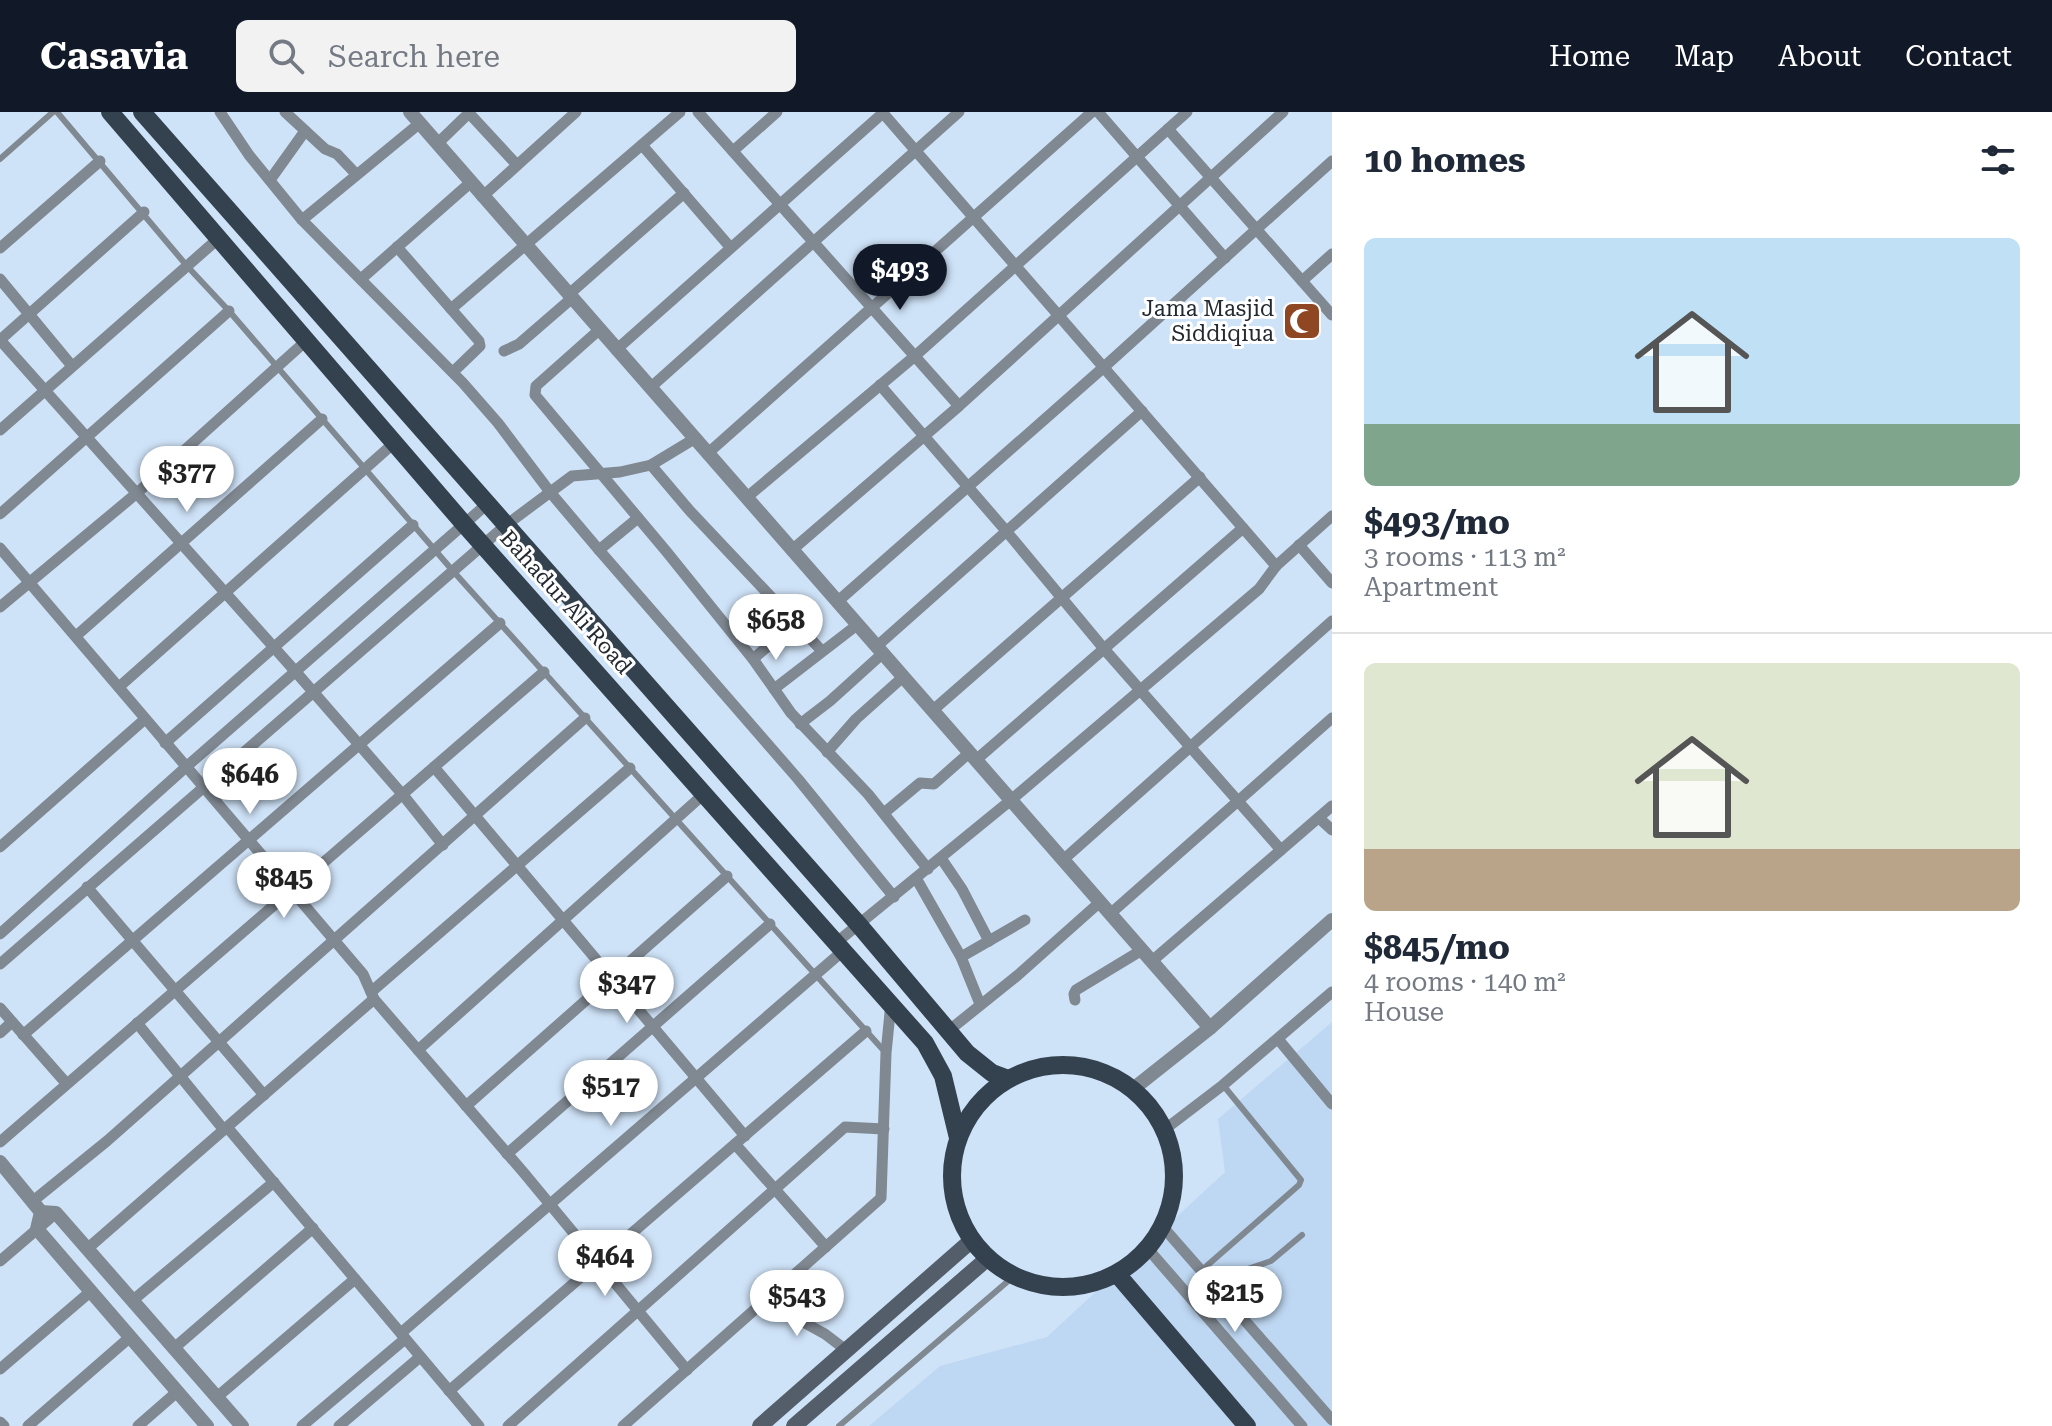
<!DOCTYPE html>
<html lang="en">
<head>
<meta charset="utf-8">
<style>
	:root { --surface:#fff; --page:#f2f2f3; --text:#1f2937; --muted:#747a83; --line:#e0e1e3; --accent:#111827 }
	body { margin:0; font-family:"Roboto Serif",serif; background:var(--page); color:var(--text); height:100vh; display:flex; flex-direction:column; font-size:30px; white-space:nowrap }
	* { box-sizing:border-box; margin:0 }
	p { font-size:26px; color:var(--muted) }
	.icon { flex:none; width:44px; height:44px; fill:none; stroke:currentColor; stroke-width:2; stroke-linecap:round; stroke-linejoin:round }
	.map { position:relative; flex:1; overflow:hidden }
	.sheet { display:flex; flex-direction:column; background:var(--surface); width:720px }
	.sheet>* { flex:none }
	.price { position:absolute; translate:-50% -68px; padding:0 18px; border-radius:28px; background:#fff; color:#222; font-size:26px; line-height:52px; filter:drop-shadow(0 2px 4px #0008) }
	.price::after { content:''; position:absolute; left:50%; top:48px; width:24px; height:18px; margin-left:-12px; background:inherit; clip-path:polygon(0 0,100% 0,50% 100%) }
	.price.active { background:var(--accent); color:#fff }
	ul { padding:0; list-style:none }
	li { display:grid; align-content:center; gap:16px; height:424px; padding:0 32px }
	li+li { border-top:2px solid var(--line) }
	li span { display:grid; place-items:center; height:248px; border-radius:12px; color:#555 }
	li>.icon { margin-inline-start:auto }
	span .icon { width:144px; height:144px; fill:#fffc; stroke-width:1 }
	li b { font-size:34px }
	h2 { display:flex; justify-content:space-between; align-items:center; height:96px; padding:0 32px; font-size:34px }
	header { display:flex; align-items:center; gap:48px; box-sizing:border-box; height:112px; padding:0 40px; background:var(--accent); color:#fff }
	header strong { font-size:38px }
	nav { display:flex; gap:44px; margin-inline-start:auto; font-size:28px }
	.search { width:560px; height:72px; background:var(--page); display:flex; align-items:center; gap:20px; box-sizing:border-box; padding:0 28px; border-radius:12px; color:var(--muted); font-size:30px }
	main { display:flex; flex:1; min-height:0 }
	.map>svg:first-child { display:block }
	.built { fill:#bed7f2 }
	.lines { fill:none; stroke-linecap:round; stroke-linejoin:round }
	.service { stroke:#808891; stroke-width:6 }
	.minor { stroke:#808891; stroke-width:11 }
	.tertiary { stroke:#808891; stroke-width:14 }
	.secondary { stroke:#535e6a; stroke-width:16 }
	.primary { stroke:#34414f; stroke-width:18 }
	.labels { text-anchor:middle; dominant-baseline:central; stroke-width:6; stroke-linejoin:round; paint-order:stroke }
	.poi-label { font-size:22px; fill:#222931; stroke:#fff; text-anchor:end }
	.street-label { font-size:22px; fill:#222931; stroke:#fff }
</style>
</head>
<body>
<header>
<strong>Casavia</strong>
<div class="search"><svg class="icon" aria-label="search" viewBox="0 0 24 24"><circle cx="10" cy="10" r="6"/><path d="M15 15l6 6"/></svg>Search here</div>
<nav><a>Home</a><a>Map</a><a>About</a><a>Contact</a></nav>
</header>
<main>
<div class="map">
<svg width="1332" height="1314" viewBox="0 0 1332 1314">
	<rect width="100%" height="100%" fill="#cfe3f8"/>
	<!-- built -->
	<path class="built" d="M 1332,910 L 1332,1314 L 869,1314 L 940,1254 L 1047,1225 L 1225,1060 L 1218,1007 Z"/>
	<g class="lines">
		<!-- service -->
		<g class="service">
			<path d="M 57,0 L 187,154 L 229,199 L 453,459 L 885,940"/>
			<path d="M 0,47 L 53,0"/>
			<path d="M 1202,1158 L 1299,1073 L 1301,1068 L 1223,973"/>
			<path d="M 1217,1176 L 1233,1162 L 1271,1149 L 1302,1123"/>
			<path d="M 839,1314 L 1014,1164"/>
		</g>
		<!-- minor -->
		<g class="minor">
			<path d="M 220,0 L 249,43 L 302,108 L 463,271 L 498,311 L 550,380 L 599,438 L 798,667 L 894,785"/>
			<path d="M 285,0 L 325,37 L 337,42 L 356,62"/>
			<path d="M 468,0 L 517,53"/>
			<path d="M 698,0 L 959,294"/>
			<path d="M 882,0 L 1276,454"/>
			<path d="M 1098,0 L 1225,146"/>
			<path d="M 1168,17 L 1332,203"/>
			<path d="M 437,32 L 470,0"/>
			<path d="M 642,33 L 730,135"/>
			<path d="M 733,39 L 777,0"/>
			<path d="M 270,68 L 305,19"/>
			<path d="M 482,85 L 576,0"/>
			<path d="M 302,108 L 420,11"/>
			<path d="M 397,135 L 479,229 L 480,234 L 453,260"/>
			<path d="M 0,136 L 100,49"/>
			<path d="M 0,167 L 72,254"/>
			<path d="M 361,167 L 470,71"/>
			<path d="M 1302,169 L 1332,142"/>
			<path d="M 568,183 L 684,81"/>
			<path d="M 451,197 L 680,0"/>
			<path d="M 599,218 L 536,274 L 535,283 L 666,439 L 753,547 L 791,601 L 868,682 L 928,757"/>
			<path d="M 0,228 L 295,559 L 403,683 L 443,733"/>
			<path d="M 0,228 L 144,100"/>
			<path d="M 616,238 L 883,1"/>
			<path d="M 504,239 L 519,232 L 571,187"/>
			<path d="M 880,273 L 1007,420 L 1105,538 L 1281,738"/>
			<path d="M 650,276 L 959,0"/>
			<path d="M 0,318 L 219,126"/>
			<path d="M 707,342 L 1092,0"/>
			<path d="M 651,353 L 690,399 L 822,539"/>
			<path d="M 746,386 L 915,244 L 1187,0"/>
			<path d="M 0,402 L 229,199"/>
			<path d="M 1299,433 L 1332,471"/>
			<path d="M 0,436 L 363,862 L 374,887 L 524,1061 L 687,1258"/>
			<path d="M 599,438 L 638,406"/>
			<path d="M 792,438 L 959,294 L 1283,0"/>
			<path d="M 837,490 L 1104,255 L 1332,49"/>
			<path d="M 0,495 L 137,381 L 307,228"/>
			<path d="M 76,524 L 322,307"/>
			<path d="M 876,535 L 1142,299"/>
			<path d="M 753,547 L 796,510"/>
			<path d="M 119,575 L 394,331"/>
			<path d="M 774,577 L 857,513"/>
			<path d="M 932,599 L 1200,365"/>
			<path d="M 800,612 L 830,589 L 882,542"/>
			<path d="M 165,631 L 413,413"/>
			<path d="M 827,640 L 856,607 L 903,565"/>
			<path d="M 976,648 L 1243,416"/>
			<path d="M 434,655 L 745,1024"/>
			<path d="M 884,701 L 920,671 L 934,672 L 969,641"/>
			<path d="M 1319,706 L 1332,718"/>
			<path d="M 0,735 L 145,607"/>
			<path d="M 941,746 L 962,777 L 989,829"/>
			<path d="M 1063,748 L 1332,509"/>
			<path d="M 916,766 L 961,845 L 980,892"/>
			<path d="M 87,775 L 264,983"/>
			<path d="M 1110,802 L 1332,606"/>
			<path d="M 0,822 L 186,655 L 487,392"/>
			<path d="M 837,830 L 1011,688 L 1259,477 L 1276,454 L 1332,404"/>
			<path d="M 961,845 L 1025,808"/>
			<path d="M 1152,849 L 1332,694"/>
			<path d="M 0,852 L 506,413 L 572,364 L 620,360 L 651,353 L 694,327"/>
			<path d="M 371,880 L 630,656"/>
			<path d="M 1075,888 L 1074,882 L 1076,878 L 1142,838"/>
			<path d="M 0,896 L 66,971"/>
			<path d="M 137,911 L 224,1018"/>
			<path d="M 947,920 L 1018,863 L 1100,790"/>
			<path d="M 0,921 L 12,910"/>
			<path d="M 23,923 L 500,511"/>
			<path d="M 1278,927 L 1332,992"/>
			<path d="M 418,938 L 705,681"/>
			<path d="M 466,994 L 727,764"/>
			<path d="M 227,1015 L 479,1314"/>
			<path d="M 1164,1018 L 1223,973 L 1332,880"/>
			<path d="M 0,1030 L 544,560"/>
			<path d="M 735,1032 L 826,1135"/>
			<path d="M 507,1042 L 770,812"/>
			<path d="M 33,1089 L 107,1029 L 585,606"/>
			<path d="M 1163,1115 L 1332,1308"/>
			<path d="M 87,1137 L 374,887"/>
			<path d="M 1148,1137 L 1302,1314"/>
			<path d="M 0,1149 L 56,1101"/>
			<path d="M 132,1189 L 274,1070"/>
			<path d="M 765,1189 L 825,1222 L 846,1238"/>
			<path d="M 401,1221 L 844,838"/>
			<path d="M 173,1237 L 313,1116"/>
			<path d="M 0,1257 L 90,1180"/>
			<path d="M 449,1279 L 866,919"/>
			<path d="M 217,1285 L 355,1167"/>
			<path d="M 0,1310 L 4,1314"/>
			<path d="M 28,1314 L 129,1226"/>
			<path d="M 138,1314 L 177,1280"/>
			<path d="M 302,1314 L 405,1227"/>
			<path d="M 339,1314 L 420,1245"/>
			<path d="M 508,1314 L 845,1015 L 884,1017"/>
			<path d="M 623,1314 L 881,1086 L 886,941 L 891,891"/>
		</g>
		<!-- tertiary -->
		<g class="tertiary">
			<path d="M 410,0 L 1210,916"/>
			<path d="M 1133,977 L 1210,916 L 1332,808"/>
			<path d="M 0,1050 L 41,1100 L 37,1117 L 207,1314"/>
			<path d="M 41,1100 L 56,1101 L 242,1314"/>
		</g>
		<!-- secondary -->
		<g class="secondary">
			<path d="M 760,1314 L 972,1128"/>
			<path d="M 794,1314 L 988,1146"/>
		</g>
		<!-- primary -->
		<g class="primary">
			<path d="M 110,0 L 464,412 L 925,931 L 943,964 L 958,1026"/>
			<path d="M 142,0 L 859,813 L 967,941 L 992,961 L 1008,967"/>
			<circle cx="1063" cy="1064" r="111"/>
			<path d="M 1117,1162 L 1247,1314"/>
		</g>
	</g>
	<!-- icons -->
	<defs>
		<g id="mosque-square" transform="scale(2)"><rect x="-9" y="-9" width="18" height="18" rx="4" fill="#8e4722" stroke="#fff"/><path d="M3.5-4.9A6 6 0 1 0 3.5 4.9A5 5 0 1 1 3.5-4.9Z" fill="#fff"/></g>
	</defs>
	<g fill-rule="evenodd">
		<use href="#mosque-square" x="1302" y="209"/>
	</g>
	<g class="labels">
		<!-- poi labels -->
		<g class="poi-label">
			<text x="1274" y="196">Jama Masjid<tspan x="1274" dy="25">Siddiqiua</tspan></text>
		</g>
		<!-- street labels -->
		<g class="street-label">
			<text transform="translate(566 490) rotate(48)">Bahadur Ali Road</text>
		</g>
	</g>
</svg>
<b class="price active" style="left:900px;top:200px">$493</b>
<b class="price" style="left:187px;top:402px">$377</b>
<b class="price" style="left:776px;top:550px">$658</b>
<b class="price" style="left:250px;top:704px">$646</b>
<b class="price" style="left:284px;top:808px">$845</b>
<b class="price" style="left:627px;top:913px">$347</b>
<b class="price" style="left:611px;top:1016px">$517</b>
<b class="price" style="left:605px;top:1186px">$464</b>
<b class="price" style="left:1235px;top:1222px">$215</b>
<b class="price" style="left:797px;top:1226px">$543</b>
</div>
<section class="sheet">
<h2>10 homes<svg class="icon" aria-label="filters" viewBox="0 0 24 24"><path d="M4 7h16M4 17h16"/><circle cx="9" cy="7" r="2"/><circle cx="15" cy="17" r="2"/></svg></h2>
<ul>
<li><span style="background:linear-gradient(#bfe0f5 75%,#7fa58c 0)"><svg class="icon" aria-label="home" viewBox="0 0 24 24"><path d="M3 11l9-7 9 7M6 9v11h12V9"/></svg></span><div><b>$493/mo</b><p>3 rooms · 113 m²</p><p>Apartment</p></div></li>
<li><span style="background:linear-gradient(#dfe7d0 75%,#b9a48a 0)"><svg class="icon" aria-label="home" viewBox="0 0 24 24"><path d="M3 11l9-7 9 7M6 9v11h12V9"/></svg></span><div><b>$845/mo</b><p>4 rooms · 140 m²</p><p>House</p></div></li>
</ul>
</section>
</main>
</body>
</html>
